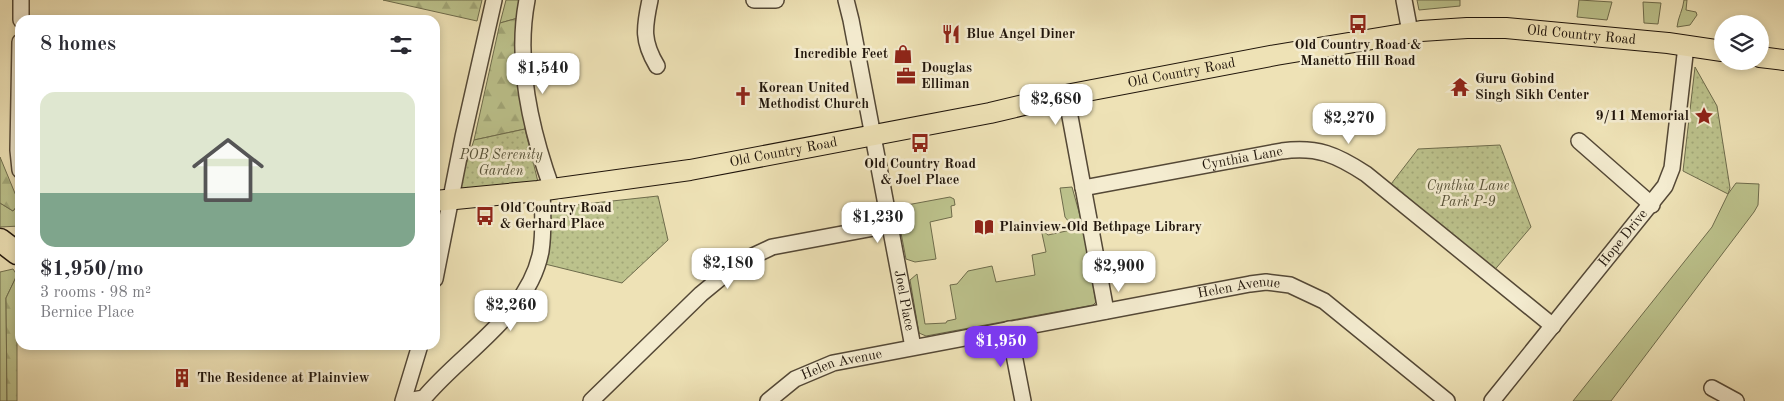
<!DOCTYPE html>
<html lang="en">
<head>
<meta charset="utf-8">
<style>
	:root { --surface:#fff; --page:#f2f2f3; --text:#2b2b33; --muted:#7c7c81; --accent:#7c3aed }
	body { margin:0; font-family:"Old Standard TT",serif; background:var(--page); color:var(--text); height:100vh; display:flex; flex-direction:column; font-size:19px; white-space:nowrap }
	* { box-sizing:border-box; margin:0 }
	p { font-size:16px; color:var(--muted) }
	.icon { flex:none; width:28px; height:28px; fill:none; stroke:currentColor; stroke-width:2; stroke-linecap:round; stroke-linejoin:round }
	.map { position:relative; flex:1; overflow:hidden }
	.panel { position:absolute; left:15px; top:15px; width:425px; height:335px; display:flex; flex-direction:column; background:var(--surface); border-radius:15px; box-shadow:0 2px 8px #0003 }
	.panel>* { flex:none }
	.controls { position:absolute; left:1714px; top:15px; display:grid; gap:10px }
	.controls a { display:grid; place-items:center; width:55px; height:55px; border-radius:50%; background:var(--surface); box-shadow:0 2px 8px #0003; font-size:25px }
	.price { position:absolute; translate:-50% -42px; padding:0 11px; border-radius:10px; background:#fff; color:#222; font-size:16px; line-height:32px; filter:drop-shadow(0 1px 2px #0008) }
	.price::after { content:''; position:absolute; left:50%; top:30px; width:15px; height:11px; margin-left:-8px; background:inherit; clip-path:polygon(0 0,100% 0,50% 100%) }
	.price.current { background:var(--accent); color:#fff }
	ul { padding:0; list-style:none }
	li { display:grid; align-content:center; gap:10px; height:265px; padding:0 25px }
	li span { display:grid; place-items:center; height:155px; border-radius:15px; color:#555 }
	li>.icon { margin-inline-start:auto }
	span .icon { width:90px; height:90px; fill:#fffc; stroke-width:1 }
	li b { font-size:21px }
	h2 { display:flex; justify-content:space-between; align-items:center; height:60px; padding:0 25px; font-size:21px }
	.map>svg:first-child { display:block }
	.green { fill:#bcc28c; stroke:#6e6c4c }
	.forest { fill:url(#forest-firs); stroke:#6e6c4c }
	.park { fill:url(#park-dots); stroke:#6e6c4c }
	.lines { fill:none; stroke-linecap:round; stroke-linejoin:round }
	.minor-casing { stroke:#544836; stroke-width:18 }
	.major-casing { stroke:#20150b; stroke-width:22 }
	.highway-casing { stroke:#20150b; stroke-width:25 }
	.minor { stroke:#f4ecd0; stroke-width:15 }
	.major { stroke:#eee2b6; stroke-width:20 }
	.highway { stroke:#eee2b6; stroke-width:22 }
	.labels { text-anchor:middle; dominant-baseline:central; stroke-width:5; stroke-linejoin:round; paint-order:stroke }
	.poi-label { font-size:14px; font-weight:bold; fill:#20150b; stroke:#f4ecd0; text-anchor:start }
	.street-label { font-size:14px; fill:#20150b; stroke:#f4ecd0 }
	.park-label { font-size:14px; font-style:italic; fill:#575238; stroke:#f4ecd0 }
</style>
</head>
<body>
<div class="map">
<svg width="1784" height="401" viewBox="0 0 1784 401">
	<defs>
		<pattern id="forest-firs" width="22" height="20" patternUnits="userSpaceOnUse" patternTransform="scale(1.25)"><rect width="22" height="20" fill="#bcc28c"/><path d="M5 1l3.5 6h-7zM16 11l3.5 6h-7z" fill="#a1a677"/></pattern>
		<pattern id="park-dots" width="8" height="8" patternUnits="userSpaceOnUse" patternTransform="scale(1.25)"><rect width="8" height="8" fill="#bcc28c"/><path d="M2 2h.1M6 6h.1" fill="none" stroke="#a1a677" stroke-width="1.8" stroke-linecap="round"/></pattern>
	</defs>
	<rect width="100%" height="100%" fill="#eee2b6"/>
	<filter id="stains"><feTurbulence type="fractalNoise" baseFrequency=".004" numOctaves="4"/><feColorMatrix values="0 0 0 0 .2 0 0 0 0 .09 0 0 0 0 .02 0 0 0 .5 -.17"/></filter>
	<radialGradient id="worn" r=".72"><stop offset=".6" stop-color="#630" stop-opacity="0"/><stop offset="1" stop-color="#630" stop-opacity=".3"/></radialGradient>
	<!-- green -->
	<g class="green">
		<path d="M 506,0 L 522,0 L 518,18 L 500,23 Z"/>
		<path d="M 1417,0 L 1460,0 L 1460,6 L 1419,10 Z"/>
		<path d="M 1579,0 L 1612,2 L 1607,20 L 1577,17 Z"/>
		<path d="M 1684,0 L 1687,0 L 1686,10 L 1696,12 L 1697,15 L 1690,25 L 1677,27 C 1678,17 1683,10 1684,0 Z"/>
		<path d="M 1643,2 L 1661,3 L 1658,24 L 1644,23 Z"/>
		<path d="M 1736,183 L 1759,184 L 1758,205 L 1754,212 L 1611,401 L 1573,401 L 1712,227 L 1728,194 Z"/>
		<path d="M 1072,187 L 1082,223 L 1072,226 L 1065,217 L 1060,188 Z"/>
		<path d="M 950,197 L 954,199 L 955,205 L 951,206 L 952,217 L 930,222 L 936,259 L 915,262 L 906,259 L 896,207 Z"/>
		<path d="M 0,203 L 13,211 L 20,203 L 20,226 L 0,227 Z"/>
		<path d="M 1080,228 L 1083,229 L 1096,302 L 1093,305 L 926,336 L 919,333 L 910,280 L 917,274 L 925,324 L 946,323 L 947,321 L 956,319 L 950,285 L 957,284 L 968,271 L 992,266 L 996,282 L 1035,275 L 1032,255 L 1046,252 L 1041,229 L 1048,235 Z"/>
		<path d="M 13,269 L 17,275 L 6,298 L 7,401 L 0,401 L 0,272 Z"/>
	</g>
	<!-- forest -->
	<g class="forest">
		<path d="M 383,0 L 482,0 L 477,21 Z"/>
		<path d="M 518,18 L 525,129 L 474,140 L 500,23 Z"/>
		<path d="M 0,157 L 19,203 L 13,211 L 0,203 Z"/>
		<path d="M 17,275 L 17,401 L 7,401 L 6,298 Z"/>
	</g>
	<!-- park -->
	<g class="park">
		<path d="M 1695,67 L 1717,106 L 1730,188 L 1728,194 L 1683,171 Z"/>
		<path d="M 525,129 L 539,186 L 456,195 L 474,140 Z"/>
		<path d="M 1500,145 L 1531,227 L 1492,273 L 1388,188 L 1418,149 Z"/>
		<path d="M 658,196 L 668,240 L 622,283 L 545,264 L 548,208 Z"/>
	</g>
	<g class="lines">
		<!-- minor casing -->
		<g class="minor-casing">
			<g id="minor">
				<path d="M 527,0 C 515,62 531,131 552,189"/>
				<path d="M 650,0 C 644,28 642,41 657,66"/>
				<path d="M 754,0 L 776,0"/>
				<path id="s1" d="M 846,0 L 851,20 L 913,347"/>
				<path d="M 1404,0 L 1410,32"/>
				<path d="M 21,20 L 21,0"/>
				<path d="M 20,42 L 18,150 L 20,170"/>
				<path d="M 1066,95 L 1106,311"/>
				<path d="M 1579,141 L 1652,205"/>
				<path id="s2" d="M 1083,188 L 1282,151 C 1317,146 1337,155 1366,174 L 1553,326"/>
				<path d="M 435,279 L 463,137 L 494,0"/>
				<path d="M 1009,329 L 1023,401"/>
				<path d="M 1712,388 L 1736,401"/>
				<path d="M 403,401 L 420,345"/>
				<path d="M 407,401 L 424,398 C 462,352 529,315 541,251 C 544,231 543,211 542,191"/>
				<path d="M 591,401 L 701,294 L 740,262 L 772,247 L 890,225"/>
				<path id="s3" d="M 768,401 L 795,379 L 833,363 L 1250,284 L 1266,282 L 1290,285 L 1324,301 L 1447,401"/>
				<path id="s4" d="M 1492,401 L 1665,186 L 1672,168 L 1686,46"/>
			</g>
		</g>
		<!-- major casing -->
		<g class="major-casing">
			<g id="major">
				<path d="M 1760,57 L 1784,60"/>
				<path id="s5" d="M 435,201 L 538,191 L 690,170 L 990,113 L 1066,95 L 1276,55 L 1421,31 L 1467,28 L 1506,28 L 1668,43 L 1722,51"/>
			</g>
		</g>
		<!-- highway casing -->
		<g class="highway-casing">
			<path id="highway" d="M 0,240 L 17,253"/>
		</g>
		<!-- minor -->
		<use href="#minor" class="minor"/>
		<!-- major -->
		<use href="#major" class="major"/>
		<!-- highway -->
		<use href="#highway" class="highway"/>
	</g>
	<!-- icons -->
	<defs>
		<g id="bus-bare" transform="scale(1.5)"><path d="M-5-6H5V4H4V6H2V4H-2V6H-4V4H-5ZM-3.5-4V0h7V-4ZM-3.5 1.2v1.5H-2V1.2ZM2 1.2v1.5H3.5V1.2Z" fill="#8f2418" stroke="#f4ecd0" stroke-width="2.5" paint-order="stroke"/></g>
		<g id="restaurant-bare" transform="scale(1.5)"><path d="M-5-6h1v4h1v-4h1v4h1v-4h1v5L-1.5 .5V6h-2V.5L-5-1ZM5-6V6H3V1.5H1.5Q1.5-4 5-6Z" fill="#8f2418" stroke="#f4ecd0" stroke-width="2.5" paint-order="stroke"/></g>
		<g id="shop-bare" transform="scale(1.5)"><path d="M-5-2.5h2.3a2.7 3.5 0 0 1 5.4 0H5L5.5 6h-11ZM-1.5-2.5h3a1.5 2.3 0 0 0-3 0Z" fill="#8f2418" stroke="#f4ecd0" stroke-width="2.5" paint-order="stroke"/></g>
		<g id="office-bare" transform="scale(1.5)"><path d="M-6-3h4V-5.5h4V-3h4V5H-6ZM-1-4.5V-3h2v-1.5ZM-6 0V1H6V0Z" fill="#8f2418" stroke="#f4ecd0" stroke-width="2.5" paint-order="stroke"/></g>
		<g id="temple-bare" transform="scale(1.5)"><path d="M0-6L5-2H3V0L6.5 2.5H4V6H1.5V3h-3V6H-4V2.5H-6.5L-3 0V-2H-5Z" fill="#8f2418" stroke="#f4ecd0" stroke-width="2.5" paint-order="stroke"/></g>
		<g id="church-bare" transform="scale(1.5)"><path d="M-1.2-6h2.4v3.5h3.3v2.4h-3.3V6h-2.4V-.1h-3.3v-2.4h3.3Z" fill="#8f2418" stroke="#f4ecd0" stroke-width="2.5" paint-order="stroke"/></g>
		<g id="sight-bare" transform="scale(1.5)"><path d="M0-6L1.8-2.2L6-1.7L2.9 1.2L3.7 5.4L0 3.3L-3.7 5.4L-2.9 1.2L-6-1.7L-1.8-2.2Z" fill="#8f2418" stroke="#f4ecd0" stroke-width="2.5" paint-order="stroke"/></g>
		<g id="library-bare" transform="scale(1.5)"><path d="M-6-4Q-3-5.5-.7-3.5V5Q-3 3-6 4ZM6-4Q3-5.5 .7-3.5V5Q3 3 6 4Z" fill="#8f2418" stroke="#f4ecd0" stroke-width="2.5" paint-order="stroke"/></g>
		<g id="building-bare" transform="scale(1.5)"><path d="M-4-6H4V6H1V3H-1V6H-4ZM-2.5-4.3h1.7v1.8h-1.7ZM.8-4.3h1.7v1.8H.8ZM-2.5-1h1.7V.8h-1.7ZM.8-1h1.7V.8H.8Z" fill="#8f2418" stroke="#f4ecd0" stroke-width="2.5" paint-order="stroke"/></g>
	</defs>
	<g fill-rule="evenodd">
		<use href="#bus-bare" x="1358" y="24"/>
		<use href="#restaurant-bare" x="951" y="34"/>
		<use href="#shop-bare" x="903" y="54"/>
		<use href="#office-bare" x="906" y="76"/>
		<use href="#temple-bare" x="1460" y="87"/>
		<use href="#church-bare" x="743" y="96"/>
		<use href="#sight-bare" x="1704" y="116"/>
		<use href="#bus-bare" x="920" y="143"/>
		<use href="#bus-bare" x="485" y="216"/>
		<use href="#library-bare" x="984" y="227"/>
		<use href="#building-bare" x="182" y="378"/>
	</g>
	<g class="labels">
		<!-- poi labels -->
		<g class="poi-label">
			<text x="966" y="34">Blue Angel Diner</text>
			<text x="1358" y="45" text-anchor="middle">Old Country Road &amp;<tspan x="1358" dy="16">Manetto Hill Road</tspan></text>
			<text x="888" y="54" text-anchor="end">Incredible Feet</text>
			<text x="921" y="68">Douglas<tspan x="921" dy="16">Elliman</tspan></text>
			<text x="1475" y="79">Guru Gobind<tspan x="1475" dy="16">Singh Sikh Center</tspan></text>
			<text x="758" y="88">Korean United<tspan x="758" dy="16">Methodist Church</tspan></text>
			<text x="1689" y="116" text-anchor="end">9/11 Memorial</text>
			<text x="920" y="164" text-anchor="middle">Old Country Road<tspan x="920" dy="16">&amp; Joel Place</tspan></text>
			<text x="500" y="208">Old Country Road<tspan x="500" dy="16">&amp; Gerhard Place</tspan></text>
			<text x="999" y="227">Plainview-Old Bethpage Library</text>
			<text x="197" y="378">The Residence at Plainview</text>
		</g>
		<!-- street labels -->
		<g class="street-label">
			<text stroke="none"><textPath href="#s5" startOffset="1162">Old Country Road</textPath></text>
			<text stroke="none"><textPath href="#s5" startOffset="758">Old Country Road</textPath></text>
			<text stroke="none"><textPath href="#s5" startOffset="352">Old Country Road</textPath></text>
			<text stroke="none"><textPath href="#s2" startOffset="162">Cynthia Lane</textPath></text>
			<text stroke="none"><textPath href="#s4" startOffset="209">Hope Drive</textPath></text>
			<text stroke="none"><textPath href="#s3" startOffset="489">Helen Avenue</textPath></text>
			<text stroke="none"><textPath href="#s1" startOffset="306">Joel Place</textPath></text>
			<text stroke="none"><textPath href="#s3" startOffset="84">Helen Avenue</textPath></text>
		</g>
		<!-- park labels -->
		<g class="park-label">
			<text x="501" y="155">POB Serenity<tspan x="501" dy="16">Garden</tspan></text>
			<text x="1468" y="186">Cynthia Lane<tspan x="1468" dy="16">Park P-9</tspan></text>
		</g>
	</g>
	<rect width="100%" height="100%" filter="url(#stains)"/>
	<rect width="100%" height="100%" fill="url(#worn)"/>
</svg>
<div class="controls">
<a><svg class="icon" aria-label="layers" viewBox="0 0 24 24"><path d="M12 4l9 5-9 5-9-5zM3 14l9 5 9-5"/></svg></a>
</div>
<b class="price" style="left:543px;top:95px">$1,540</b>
<b class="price" style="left:1056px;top:126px">$2,680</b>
<b class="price" style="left:1349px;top:145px">$2,270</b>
<b class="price" style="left:878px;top:244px">$1,230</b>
<b class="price" style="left:728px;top:290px">$2,180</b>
<b class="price" style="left:1119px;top:293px">$2,900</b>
<b class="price" style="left:511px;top:332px">$2,260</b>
<b class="price current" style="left:1001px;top:368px">$1,950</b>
<section class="panel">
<h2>8 homes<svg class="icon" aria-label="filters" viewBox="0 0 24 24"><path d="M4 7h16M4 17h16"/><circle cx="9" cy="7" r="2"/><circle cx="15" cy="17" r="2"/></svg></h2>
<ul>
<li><span style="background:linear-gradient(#dfe7d0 65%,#7fa58c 0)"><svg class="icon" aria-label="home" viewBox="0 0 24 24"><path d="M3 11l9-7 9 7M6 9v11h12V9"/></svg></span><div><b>$1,950/mo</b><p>3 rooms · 98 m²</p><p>Bernice Place</p></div></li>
</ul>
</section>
</div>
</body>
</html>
